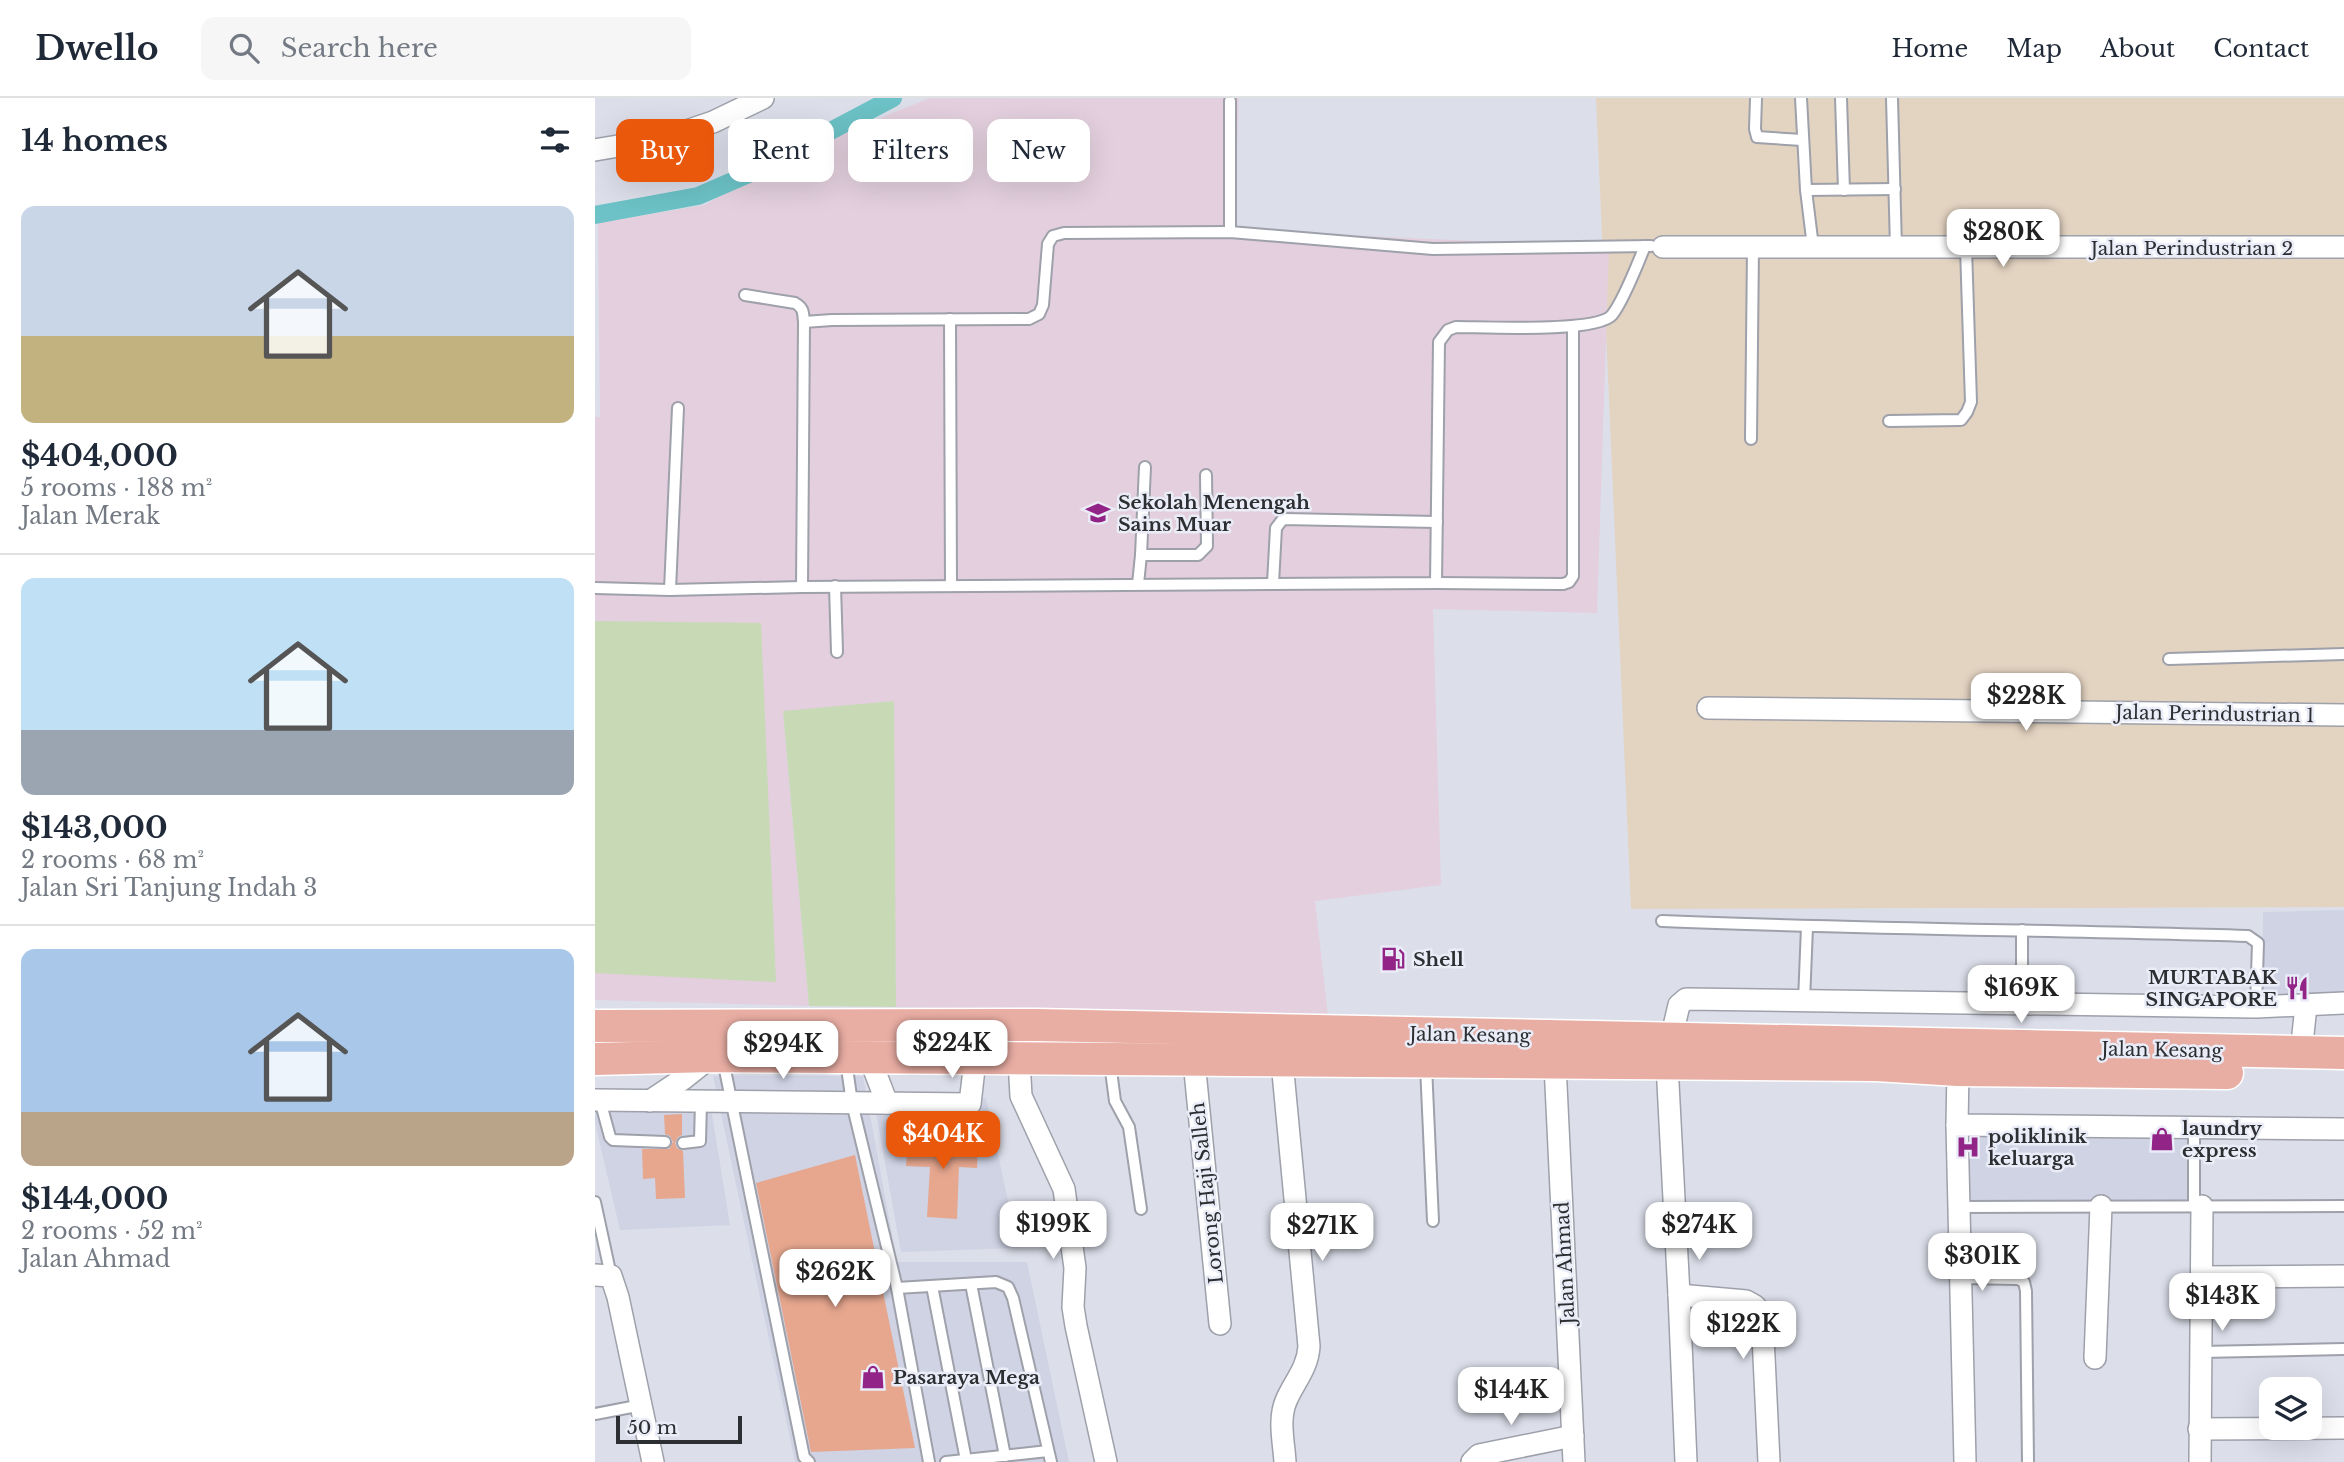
<!DOCTYPE html>
<html lang="en">
<head>
<meta charset="utf-8">
<style>
	:root { --surface:#fff; --page:#f6f6f7; --text:#1f2937; --muted:#747a83; --line:#e0e1e3; --accent:#ea580c }
	body { margin:0; font-family:"Libre Baskerville",serif; background:var(--page); color:var(--text); height:100vh; display:flex; flex-direction:column; font-size:26px; white-space:nowrap }
	* { box-sizing:border-box; margin:0 }
	p { font-size:23px; color:var(--muted) }
	.icon { flex:none; width:38px; height:38px; fill:none; stroke:currentColor; stroke-width:2; stroke-linecap:round; stroke-linejoin:round }
	.map { position:relative; flex:1; overflow:hidden }
	.sheet { display:flex; flex-direction:column; background:var(--surface); width:595px }
	.sheet>* { flex:none }
	.banner { position:absolute; left:21px; top:21px; width:665px; height:63px; display:flex; gap:14px }
	.controls { position:absolute; left:1664px; top:1279px; display:grid; gap:14px }
	.controls a { display:grid; place-items:center; width:63px; height:63px; border-radius:14px; background:var(--surface); box-shadow:0 7px 28px #0002; font-size:35px }
	.scale { position:absolute; left:21px; bottom:18px; width:126px; box-sizing:border-box; padding-left:7px; border:4px solid #2d2e32; border-top:0; font-size:19px; line-height:24px; white-space:nowrap; color:#2d2e32; -webkit-text-stroke:5px #eaecf7; paint-order:stroke }
	.price { position:absolute; translate:-50% -60px; padding:0 16px; border-radius:14px; background:#fff; color:#222; font-size:23px; line-height:46px; filter:drop-shadow(0 2px 4px #0008) }
	.price::after { content:''; position:absolute; left:50%; top:42px; width:21px; height:16px; margin-left:-10px; background:inherit; clip-path:polygon(0 0,100% 0,50% 100%) }
	.price.current { background:var(--accent); color:#fff }
	ul { padding:0; list-style:none }
	li { display:grid; align-content:center; gap:14px; height:371px; padding:0 21px }
	li+li { border-top:2px solid var(--line) }
	li span { display:grid; place-items:center; height:217px; border-radius:14px; color:#555 }
	li>.icon { margin-inline-start:auto }
	span .icon { width:126px; height:126px; fill:#fffc; stroke-width:1 }
	li b { font-size:30px }
	h2 { display:flex; justify-content:space-between; align-items:center; height:84px; padding:0 21px; font-size:30px }
	.chip { padding:0 24px; border-radius:14px; background:var(--surface); box-shadow:0 7px 28px #0002; font-size:24px; line-height:63px }
	.chip.current { background:var(--accent); color:#fff }
	header { display:flex; align-items:center; gap:42px; box-sizing:border-box; height:98px; padding:0 35px; background:var(--surface); border-bottom:2px solid var(--line) }
	header strong { font-size:33px }
	nav { display:flex; gap:38px; margin-inline-start:auto; font-size:24px }
	.search { width:490px; height:63px; background:var(--page); display:flex; align-items:center; gap:18px; box-sizing:border-box; padding:0 24px; border-radius:14px; color:var(--muted); font-size:26px }
	main { display:flex; flex:1; min-height:0 }
	.map>svg:first-child { display:block }
	.built { fill:#cfd3e4 }
	.industrial { fill:#e3d3c1 }
	.education { fill:#e3cfdd }
	.green { fill:#c7d9b5 }
	.lines { fill:none; stroke-linecap:round; stroke-linejoin:round }
	.canal { stroke:#6cc2c6; stroke-width:18 }
	.building { fill:#e7a78f }
	.service-casing { stroke:#9ea0aa; stroke-width:14 }
	.minor-casing { stroke:#9ea0aa; stroke-width:24 }
	.primary-casing { stroke:#fff; stroke-width:35 }
	.service { stroke:#fff; stroke-width:10 }
	.minor { stroke:#fff; stroke-width:21 }
	.primary { stroke:#e8ada3; stroke-width:32 }
	.labels { text-anchor:middle; dominant-baseline:central; stroke-width:5; stroke-linejoin:round; paint-order:stroke }
	.street-label { font-size:19px; fill:#2d2e32; stroke:#eaecf7 }
	.poi-label { font-size:19px; font-weight:bold; fill:#2d2e32; stroke:#eaecf7; text-anchor:start }
</style>
</head>
<body>
<header>
<strong>Dwello</strong>
<div class="search"><svg class="icon" aria-label="search" viewBox="0 0 24 24"><circle cx="10" cy="10" r="6"/><path d="M15 15l6 6"/></svg>Search here</div>
<nav><a>Home</a><a>Map</a><a>About</a><a>Contact</a></nav>
</header>
<main>
<section class="sheet">
<h2>14 homes<svg class="icon" aria-label="filters" viewBox="0 0 24 24"><path d="M4 7h16M4 17h16"/><circle cx="9" cy="7" r="2"/><circle cx="15" cy="17" r="2"/></svg></h2>
<ul>
<li><span style="background:linear-gradient(#c9d6e8 60%,#c2b280 0)"><svg class="icon" aria-label="home" viewBox="0 0 24 24"><path d="M3 11l9-7 9 7M6 9v11h12V9"/></svg></span><div><b>$404,000</b><p>5 rooms · 188 m²</p><p>Jalan Merak</p></div></li>
<li><span style="background:linear-gradient(#bfe0f5 70%,#9aa5b1 0)"><svg class="icon" aria-label="home" viewBox="0 0 24 24"><path d="M3 11l9-7 9 7M6 9v11h12V9"/></svg></span><div><b>$143,000</b><p>2 rooms · 68 m²</p><p>Jalan Sri Tanjung Indah 3</p></div></li>
<li><span style="background:linear-gradient(#a9c7e8 75%,#b9a48a 0)"><svg class="icon" aria-label="home" viewBox="0 0 24 24"><path d="M3 11l9-7 9 7M6 9v11h12V9"/></svg></span><div><b>$144,000</b><p>2 rooms · 52 m²</p><p>Jalan Ahmad</p></div></li>
</ul>
</section>
<div class="map">
<svg width="1749" height="1364" viewBox="0 0 1749 1364">
	<rect width="100%" height="100%" fill="#dcdfea"/>
	<!-- built -->
	<g class="built">
		<path d="M 1749,812 L 1749,916 L 1667,916 L 1668,814 Z"/>
		<path d="M 118,978 L 268,978 L 302,1164 L 432,1164 L 474,1364 L 200,1364 Z"/>
		<path d="M 0,996 L 114,998 L 135,1127 L 25,1132 L 0,1025 Z"/>
		<path d="M 278,998 L 391,1000 L 423,1150 L 306,1154 Z"/>
		<path d="M 1368,1022 L 1602,1025 L 1603,1112 L 1371,1113 Z"/>
	</g>
	<!-- industrial -->
	<path class="industrial" d="M 1001,0 L 1749,0 L 1749,809 L 1036,811 Z"/>
	<!-- education -->
	<path class="education" d="M 335,0 L 644,0 L 639,132 L 1014,149 L 1002,515 L 838,511 L 846,787 L 720,803 L 733,918 L 301,909 L 298,603 L 188,614 L 214,908 L 0,902 L 0,319 L 5,319 L 3,125 L 110,107 L 208,51 Z"/>
	<!-- green -->
	<g class="green">
		<path d="M 0,523 L 166,525 L 181,884 L 0,875 Z"/>
		<path d="M 299,603 L 301,909 L 214,908 L 188,613 Z"/>
	</g>
	<g class="lines">
		<!-- canal -->
		<path class="canal" d="M 0,117 L 103,98 L 156,75 L 298,0"/>
	</g>
	<!-- building -->
	<g class="building">
		<path d="M 87,1016 L 87,1037 L 83,1039 L 80,1045 L 82,1050 L 88,1053 L 90,1100 L 61,1101 L 60,1080 L 48,1081 L 47,1051 L 74,1051 L 78,1044 L 75,1038 L 70,1036 L 69,1017 Z"/>
		<path d="M 313,1041 L 383,1044 L 382,1070 L 364,1069 L 362,1121 L 332,1119 L 335,1069 L 311,1068 Z"/>
		<path d="M 260,1057 L 320,1350 L 216,1354 L 161,1085 Z"/>
	</g>
	<g class="lines">
		<!-- service casing -->
		<g class="service-casing">
			<g id="service">
				<path d="M 1161,0 L 1160,31 L 1162,39 L 1207,42"/>
				<path d="M 1206,0 L 1211,92 L 1218,149"/>
				<path d="M 1246,0 L 1249,92"/>
				<path d="M 1297,0 L 1301,150"/>
				<path d="M 1211,92 L 1300,91"/>
				<path d="M 635,134 L 635,3"/>
				<path d="M 150,197 L 200,205 C 209,210 208,215 209,224"/>
				<path d="M 355,221 L 356,488"/>
				<path d="M 1294,323 L 1366,322 L 1372,314 L 1376,304 L 1371,150"/>
				<path d="M 1156,341 L 1158,149"/>
				<path d="M 546,457 L 550,369"/>
				<path d="M 678,485 L 681,430 L 688,421 L 842,424"/>
				<path d="M 841,485 L 968,486 L 974,484 L 978,478 L 978,228"/>
				<path d="M 543,486 L 546,457 L 603,457 L 612,448 L 611,377"/>
				<path d="M 240,488 L 242,554"/>
				<path d="M 207,489 L 209,224 L 237,222 L 434,221 L 444,216 L 448,207 L 453,146 L 458,138 L 469,135 L 635,134 L 838,151 L 1056,148"/>
				<path d="M 0,490 L 75,492 L 207,489 L 841,485 L 844,244 L 853,232 L 861,229 C 888,229 1002,235 1017,217 C 1029,202 1042,167 1050,148"/>
				<path d="M 75,492 L 83,310"/>
				<path d="M 1574,561 L 1749,556"/>
				<path d="M 1067,823 C 1262,831 1457,832 1653,838 L 1663,845 L 1661,909"/>
				<path d="M 1427,832 L 1427,906"/>
				<path d="M 1209,903 L 1212,829"/>
				<path d="M 128,962 L 209,1359 L 214,1364"/>
				<path d="M 251,963 L 257,1005 L 302,1190 L 334,1364"/>
				<path d="M 515,965 L 520,1003 L 534,1029 L 546,1111"/>
				<path d="M 831,968 L 838,1123"/>
				<path d="M 5,1002 L 15,1039 L 18,1042 L 70,1044"/>
				<path d="M 1599,1030 L 1599,1108"/>
				<path d="M 88,1045 L 105,1043 L 106,1003"/>
				<path d="M 0,1104 L 16,1178"/>
				<path d="M 1364,1109 L 1749,1108"/>
				<path d="M 1366,1180 L 1423,1181 L 1429,1184 L 1431,1193 L 1433,1364"/>
				<path d="M 376,1186 L 410,1358"/>
				<path d="M 337,1188 L 371,1362"/>
				<path d="M 302,1190 L 401,1184 L 413,1189 L 418,1200 L 456,1364"/>
				<path d="M 1606,1254 L 1749,1251"/>
				<path d="M 0,1316 L 47,1307"/>
				<path d="M 351,1364 L 453,1353"/>
			</g>
		</g>
		<!-- minor casing -->
		<g class="minor-casing">
			<g id="minor">
				<path d="M 0,52 L 71,40 L 118,24 L 168,0"/>
				<path d="M 1068,149 L 1749,149"/>
				<path d="M 1113,610 L 1749,617"/>
				<path d="M 1076,941 L 1084,907 L 1091,901 L 1661,909 L 1749,905"/>
				<path d="M 1706,955 L 1711,908"/>
				<path d="M 275,961 L 292,1005"/>
				<path d="M 424,962 L 426,998 L 469,1091 L 480,1170 L 478,1209 L 481,1228 L 511,1364"/>
				<path d="M 599,963 L 625,1226"/>
				<path d="M 687,964 L 714,1248 C 713,1270 699,1284 691,1303 C 683,1322 689,1345 690,1364"/>
				<path d="M 960,966 L 979,1364"/>
				<path d="M 1072,966 L 1084,1197 L 1091,1364"/>
				<path d="M 1363,972 L 1362,1027 L 1749,1031"/>
				<path d="M 0,1002 L 375,1006 L 380,962"/>
				<path d="M 55,1003 L 88,981 L 117,958"/>
				<path d="M 1362,1027 L 1370,1364"/>
				<path d="M 0,1177 L 16,1178 L 23,1199 L 58,1364"/>
				<path d="M 1608,1179 L 1749,1178"/>
				<path d="M 1084,1197 L 1151,1203 L 1160,1208 L 1167,1217 L 1174,1364"/>
				<path d="M 1500,1260 L 1506,1108"/>
				<path d="M 1604,1331 L 1749,1330"/>
				<path d="M 877,1364 L 884,1357 L 978,1338"/>
				<path d="M 1605,1364 L 1607,1108"/>
			</g>
		</g>
		<!-- primary casing -->
		<g class="primary-casing">
			<g id="primary">
				<path d="M 0,928 L 442,927 L 1749,955"/>
				<path d="M 0,961 L 117,958 L 1281,967 L 1363,972 L 1632,975"/>
			</g>
		</g>
		<!-- service -->
		<use href="#service" class="service"/>
		<!-- minor -->
		<use href="#minor" class="minor"/>
		<!-- primary -->
		<use href="#primary" class="primary"/>
	</g>
	<!-- icons -->
	<defs>
		<g id="school-bare" transform="scale(1.89)"><path d="M0-5L7-2L0 1L-7-2ZM-4 1L0 2.5L4 1V4Q0 6-4 4Z" fill="#912486" stroke="#eaecf7" stroke-width="2.5" paint-order="stroke"/></g>
		<g id="fuel-bare" transform="scale(1.89)"><path d="M-5.5-6h7V0h2V4h1.3V-2.5L3-4.5l.8-.8L6-3V5H2.5V1h-1V6h-7ZM-4.2-4.7v3.2H.2V-4.7Z" fill="#912486" stroke="#eaecf7" stroke-width="2.5" paint-order="stroke"/></g>
		<g id="restaurant-bare" transform="scale(1.89)"><path d="M-5-6h1v4h1v-4h1v4h1v-4h1v5L-1.5 .5V6h-2V.5L-5-1ZM5-6V6H3V1.5H1.5Q1.5-4 5-6Z" fill="#912486" stroke="#eaecf7" stroke-width="2.5" paint-order="stroke"/></g>
		<g id="shop-bare" transform="scale(1.89)"><path d="M-5-2.5h2.3a2.7 3.5 0 0 1 5.4 0H5L5.5 6h-11ZM-1.5-2.5h3a1.5 2.3 0 0 0-3 0Z" fill="#912486" stroke="#eaecf7" stroke-width="2.5" paint-order="stroke"/></g>
		<g id="hospital-bare" transform="scale(1.89)"><path d="M-5-5h3v3.5h4V-5h3V5h-3V1.5h-4V5h-3Z" fill="#912486" stroke="#eaecf7" stroke-width="2.5" paint-order="stroke"/></g>
	</defs>
	<g fill-rule="evenodd">
		<use href="#school-bare" x="503" y="415"/>
		<use href="#fuel-bare" x="798" y="861"/>
		<use href="#restaurant-bare" x="1702" y="890"/>
		<use href="#shop-bare" x="1567" y="1041"/>
		<use href="#hospital-bare" x="1373" y="1049"/>
		<use href="#shop-bare" x="278" y="1279"/>
	</g>
	<g class="labels">
		<!-- street labels -->
		<g class="street-label">
			<text x="1597" y="150">Jalan Perindustrian 2</text>
			<text transform="translate(1620 616) rotate(1)">Jalan Perindustrian 1</text>
			<text transform="translate(875 937) rotate(1)">Jalan Kesang</text>
			<text transform="translate(1567 952) rotate(1)">Jalan Kesang</text>
			<text transform="translate(612 1095) rotate(-96)">Lorong Haji Salleh</text>
			<text transform="translate(970 1165) rotate(-93)">Jalan Ahmad</text>
		</g>
		<!-- poi labels -->
		<g class="poi-label">
			<text x="523" y="404">Sekolah Menengah<tspan x="523" dy="22">Sains Muar</tspan></text>
			<text x="818" y="861">Shell</text>
			<text x="1682" y="879" text-anchor="end">MURTABAK<tspan x="1682" dy="22">SINGAPORE</tspan></text>
			<text x="1587" y="1030">laundry<tspan x="1587" dy="22">express</tspan></text>
			<text x="1393" y="1038">poliklinik<tspan x="1393" dy="22">keluarga</tspan></text>
			<text x="298" y="1279">Pasaraya Mega</text>
		</g>
	</g>
</svg>
<div class="controls">
<a><svg class="icon" aria-label="layers" viewBox="0 0 24 24"><path d="M12 4l9 5-9 5-9-5zM3 14l9 5 9-5"/></svg></a>
</div>
<div class="scale">50 m</div>
<b class="price" style="left:1408px;top:171px">$280K</b>
<b class="price" style="left:1431px;top:635px">$228K</b>
<b class="price" style="left:1426px;top:927px">$169K</b>
<b class="price" style="left:357px;top:982px">$224K</b>
<b class="price" style="left:188px;top:983px">$294K</b>
<b class="price current" style="left:348px;top:1073px">$404K</b>
<b class="price" style="left:458px;top:1163px">$199K</b>
<b class="price" style="left:1104px;top:1164px">$274K</b>
<b class="price" style="left:727px;top:1165px">$271K</b>
<b class="price" style="left:1387px;top:1195px">$301K</b>
<b class="price" style="left:240px;top:1211px">$262K</b>
<b class="price" style="left:1627px;top:1235px">$143K</b>
<b class="price" style="left:1148px;top:1263px">$122K</b>
<b class="price" style="left:916px;top:1329px">$144K</b>
<div class="banner">
<a class="chip current">Buy</a>
<a class="chip">Rent</a>
<a class="chip">Filters</a>
<a class="chip">New</a>
</div>
</div>
</main>
</body>
</html>
